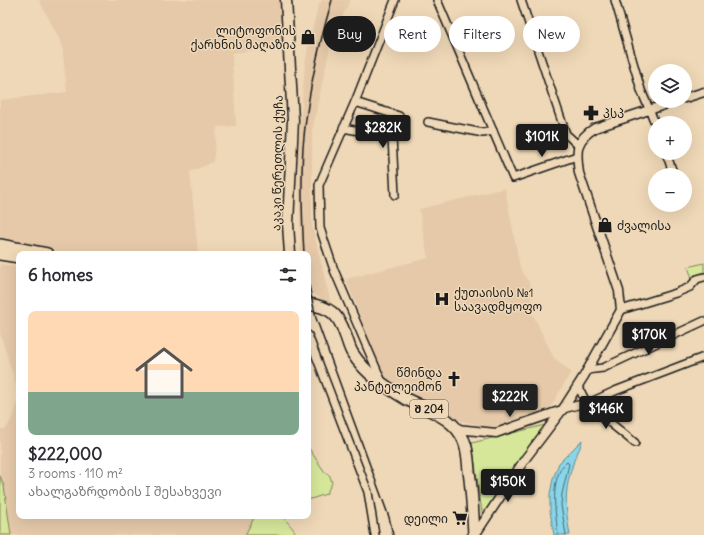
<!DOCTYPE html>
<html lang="en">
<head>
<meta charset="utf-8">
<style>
	:root { --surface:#fff; --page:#f2f2f3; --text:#2b2b33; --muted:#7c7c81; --line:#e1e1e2; --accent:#1c1c1c }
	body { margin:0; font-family:Delius,"Noto Sans Georgian",sans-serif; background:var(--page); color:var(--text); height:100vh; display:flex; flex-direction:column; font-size:15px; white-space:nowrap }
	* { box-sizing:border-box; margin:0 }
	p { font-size:13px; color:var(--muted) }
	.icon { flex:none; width:22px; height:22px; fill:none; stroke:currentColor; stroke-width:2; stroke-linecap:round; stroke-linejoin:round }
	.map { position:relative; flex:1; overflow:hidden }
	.sheet { position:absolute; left:16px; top:251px; width:295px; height:268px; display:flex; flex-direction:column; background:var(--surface); border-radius:8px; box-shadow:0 4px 16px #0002 }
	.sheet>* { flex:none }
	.banner { position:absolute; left:323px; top:16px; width:321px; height:36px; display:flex; gap:8px }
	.tools { position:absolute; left:648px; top:64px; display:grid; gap:8px }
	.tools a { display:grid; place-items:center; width:44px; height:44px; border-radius:50%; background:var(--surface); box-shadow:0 4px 16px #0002; font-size:20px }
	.price { position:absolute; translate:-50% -34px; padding:0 9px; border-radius:4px; background:var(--accent); color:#fff; font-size:13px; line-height:26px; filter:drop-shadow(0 1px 2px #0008) }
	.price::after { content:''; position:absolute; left:50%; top:24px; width:12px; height:9px; margin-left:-6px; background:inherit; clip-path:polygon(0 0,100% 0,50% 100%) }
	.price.current { background:#222; color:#fff }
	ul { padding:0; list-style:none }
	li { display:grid; align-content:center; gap:8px; height:212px; padding:0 12px }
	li+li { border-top:1px solid var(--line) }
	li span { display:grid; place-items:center; height:124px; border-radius:8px; color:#555 }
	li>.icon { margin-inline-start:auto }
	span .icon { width:72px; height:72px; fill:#fffc; stroke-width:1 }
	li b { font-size:17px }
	h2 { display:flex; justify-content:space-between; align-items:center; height:48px; padding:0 12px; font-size:17px }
	.chip { padding:0 14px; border-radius:18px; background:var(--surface); box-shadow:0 4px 16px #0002; font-size:14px; line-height:36px }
	.chip.current { background:var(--accent); color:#fff }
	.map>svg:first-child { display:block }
	.built { fill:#e5c9a9 }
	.green { fill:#d7e79a; stroke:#7a825b }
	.water { fill:#89d5e9; stroke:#5d8b97 }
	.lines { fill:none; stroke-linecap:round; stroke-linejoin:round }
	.shore { stroke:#48666e; stroke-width:1 }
	.minor-casing { stroke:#1c1c1c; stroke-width:10 }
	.tertiary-casing { stroke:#1c1c1c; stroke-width:11 }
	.secondary-casing { stroke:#1c1c1c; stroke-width:13 }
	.primary-casing { stroke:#1c1c1c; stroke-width:14 }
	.minor { stroke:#efd8b7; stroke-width:7 }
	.tertiary { stroke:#efd8b7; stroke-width:8 }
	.secondary { stroke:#efd8b7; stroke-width:10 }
	.primary { stroke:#efd8b7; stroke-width:11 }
	.rail { stroke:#1c1c1c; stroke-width:1.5 }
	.labels { text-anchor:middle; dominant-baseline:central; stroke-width:3; stroke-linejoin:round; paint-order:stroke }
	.shield { fill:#efd8b7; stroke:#5b544a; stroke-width:1 }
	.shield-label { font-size:11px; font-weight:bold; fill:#1c1c1c }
	.poi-label { font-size:12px; fill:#1c1c1c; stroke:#efd8b7; text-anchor:end }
	.street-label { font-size:12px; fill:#1c1c1c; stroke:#efd8b7 }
</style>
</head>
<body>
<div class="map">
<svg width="704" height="535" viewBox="0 0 704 535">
	<rect width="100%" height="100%" fill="#efd8b7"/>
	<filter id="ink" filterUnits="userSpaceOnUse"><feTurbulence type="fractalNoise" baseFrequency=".025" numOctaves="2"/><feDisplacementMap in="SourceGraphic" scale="8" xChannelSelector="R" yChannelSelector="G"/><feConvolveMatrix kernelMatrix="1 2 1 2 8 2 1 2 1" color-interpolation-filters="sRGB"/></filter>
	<g filter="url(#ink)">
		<!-- built -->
		<g class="built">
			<path d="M 39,0 L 283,0 L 286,47 L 232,53 L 236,126 L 217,127 L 213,162 L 190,172 L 198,254 L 60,254 L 0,243 L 0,100 L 67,92 L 62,44 Z"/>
			<path d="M 322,0 L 350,0 L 331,42 L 312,131 L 312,225 L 331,304 L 308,291 L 308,254 L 301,254 L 298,154 L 305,64 L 308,47 L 318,6 Z"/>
			<path d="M 505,188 L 520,268 L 531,286 L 531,311 L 554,358 L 571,372 L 550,408 L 491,428 L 454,419 L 386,380 L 377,360 L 346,279 L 428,258 L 419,209 Z"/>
			<path d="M 0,264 L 19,267 L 19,516 L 271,516 L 269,535 L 11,535 L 4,486 L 0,476 L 0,429 L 6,429 L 14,415 L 19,395 L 0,333 Z"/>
		</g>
		<!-- green -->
		<g class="green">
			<path d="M 704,263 L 704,274 L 692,278 L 688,267 Z"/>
			<path d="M 545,425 L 483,519 L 472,443 Z"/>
			<path d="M 308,447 L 324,471 L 330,476 L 332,483 L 326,494 L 308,500 Z"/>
			<path d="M 0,476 L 4,486 L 11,535 L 0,535 Z"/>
			<path d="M 255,516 L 284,516 C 286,523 295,528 296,535 L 245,535 Z"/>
		</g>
		<!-- water -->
		<path class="water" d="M 582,440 C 581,449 575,455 573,464 C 564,491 565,507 570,535 L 554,535 L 550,511 L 550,494 L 553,479 L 559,463 Z"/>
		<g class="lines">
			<!-- shore -->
			<path class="shore" d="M 558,535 C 556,515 548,477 567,462 L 569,464 L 562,494 L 561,505 L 566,535"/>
			<!-- minor casing -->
			<g class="minor-casing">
				<g id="minor">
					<path d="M 437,0 L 513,178 L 577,156"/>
					<path d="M 521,0 L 566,134 L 578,145"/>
					<path d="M 615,0 L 641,90 L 655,123"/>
					<path d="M 355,102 L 399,116"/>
					<path d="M 428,122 L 483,133 L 493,131"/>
					<path d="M 343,128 L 392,137 L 395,195"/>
					<path d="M 666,153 L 674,175"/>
					<path d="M 621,310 L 676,293 L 690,287 L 697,279 L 704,277"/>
					<path d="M 308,335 L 368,492 L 375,535"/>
					<path d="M 587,370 L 603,368 L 704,321"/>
					<path d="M 382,382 L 334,270 L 320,228 L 319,185 L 355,102 L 395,0"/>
					<path d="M 578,386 L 587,404 L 615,391 L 704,357"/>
					<path d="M 563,409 L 578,405 L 587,404 L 635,443"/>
				</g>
			</g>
			<!-- tertiary casing -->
			<g class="tertiary-casing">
				<g id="tertiary">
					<path d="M 685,98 L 704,92"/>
					<path d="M 457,429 L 496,433 L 562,410"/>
					<path d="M 475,535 L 525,459 L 563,409 L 584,376 L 621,310 L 619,291 L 579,173 C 576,151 575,140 595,128 L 676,101"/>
				</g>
			</g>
			<!-- secondary casing -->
			<g class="secondary-casing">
				<path id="secondary" d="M 286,0 L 293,120 L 288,224 L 290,254"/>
			</g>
			<!-- primary casing -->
			<g class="primary-casing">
				<g id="primary">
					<path d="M 0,245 L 47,254"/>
					<path d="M 0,254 L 19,257"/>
					<path d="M 308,304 C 329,307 338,313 345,334 C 348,341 349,348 353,354 C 366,374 386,387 406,399 C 427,410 455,417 464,441 C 468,450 468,461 469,471 C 472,492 473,514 474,535"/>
				</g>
			</g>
			<!-- minor -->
			<use href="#minor" class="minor"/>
			<!-- tertiary -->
			<use href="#tertiary" class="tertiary"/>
			<!-- secondary -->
			<use href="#secondary" class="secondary"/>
			<!-- primary -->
			<use href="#primary" class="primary"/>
			<!-- rail -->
			<g class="rail">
				<path d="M 304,254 C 302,218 301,183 303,147 C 307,97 318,48 332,0"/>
				<path d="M 308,281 L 316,318 L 389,517 L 393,535"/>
			</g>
		</g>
	</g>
	<!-- icons -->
	<defs>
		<g id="shop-bare" transform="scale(1.2)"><path d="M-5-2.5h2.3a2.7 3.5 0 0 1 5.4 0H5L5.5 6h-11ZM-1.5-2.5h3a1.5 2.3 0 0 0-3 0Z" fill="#1c1c1c" stroke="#efd8b7" stroke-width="2.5" paint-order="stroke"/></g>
		<g id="pharmacy-bare" transform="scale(1.2)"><path d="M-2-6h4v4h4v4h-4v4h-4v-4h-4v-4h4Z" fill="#1c1c1c" stroke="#efd8b7" stroke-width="2.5" paint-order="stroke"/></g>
		<g id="hospital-bare" transform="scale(1.2)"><path d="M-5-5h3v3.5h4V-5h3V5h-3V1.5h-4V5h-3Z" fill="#1c1c1c" stroke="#efd8b7" stroke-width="2.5" paint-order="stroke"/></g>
		<g id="church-bare" transform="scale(1.2)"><path d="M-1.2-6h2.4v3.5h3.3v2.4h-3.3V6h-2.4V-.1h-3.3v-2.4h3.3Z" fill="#1c1c1c" stroke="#efd8b7" stroke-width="2.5" paint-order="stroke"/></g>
		<g id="supermarket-bare" transform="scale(1.2)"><path d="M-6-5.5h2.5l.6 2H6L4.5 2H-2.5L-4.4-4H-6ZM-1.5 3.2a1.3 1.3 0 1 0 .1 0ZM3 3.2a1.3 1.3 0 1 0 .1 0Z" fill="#1c1c1c" stroke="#efd8b7" stroke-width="2.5" paint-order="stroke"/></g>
	</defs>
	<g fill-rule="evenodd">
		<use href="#shop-bare" x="308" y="37"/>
		<use href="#pharmacy-bare" x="591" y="113"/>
		<use href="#shop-bare" x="605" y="225"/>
		<use href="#hospital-bare" x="442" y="299"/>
		<use href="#church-bare" x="454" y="379"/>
		<use href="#supermarket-bare" x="460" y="518"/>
	</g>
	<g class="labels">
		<!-- shield labels -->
		<rect class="shield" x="410" y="400" width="38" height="18" rx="3"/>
		<g class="shield-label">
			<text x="429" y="409">შ 204</text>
		</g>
		<!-- poi labels -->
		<g class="poi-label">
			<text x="296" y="30">ლიტოფონის<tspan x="296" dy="14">ქარხნის მაღაზია</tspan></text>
			<text x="603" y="113" text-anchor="start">პსპ</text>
			<text x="617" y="225" text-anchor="start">ძვალისა</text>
			<text x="454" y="292" text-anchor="start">ქუთაისის №1<tspan x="454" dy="14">საავადმყოფო</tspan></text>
			<text x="442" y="372">წმინდა<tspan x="442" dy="14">პანტელეიმონ</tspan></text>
			<text x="448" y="518">დეილი</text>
		</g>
		<!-- street labels -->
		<g class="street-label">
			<text transform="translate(277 163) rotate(-89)">აკაკი წერეთლის ქუჩა</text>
		</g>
	</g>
</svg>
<div class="tools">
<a><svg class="icon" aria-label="layers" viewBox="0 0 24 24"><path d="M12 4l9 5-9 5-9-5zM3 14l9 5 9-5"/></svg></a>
<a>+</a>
<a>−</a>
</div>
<b class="price" style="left:383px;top:149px">$282K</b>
<b class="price" style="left:542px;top:158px">$101K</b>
<b class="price" style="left:649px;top:356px">$170K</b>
<b class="price current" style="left:510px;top:418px">$222K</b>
<b class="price" style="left:606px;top:430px">$146K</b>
<b class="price" style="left:508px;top:503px">$150K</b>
<div class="banner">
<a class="chip current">Buy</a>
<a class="chip">Rent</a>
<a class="chip">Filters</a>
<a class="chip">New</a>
</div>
<section class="sheet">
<h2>6 homes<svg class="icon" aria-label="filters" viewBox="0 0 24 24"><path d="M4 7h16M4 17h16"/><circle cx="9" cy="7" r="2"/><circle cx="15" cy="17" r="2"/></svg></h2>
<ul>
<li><span style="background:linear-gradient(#ffd9b3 65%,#7fa58c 0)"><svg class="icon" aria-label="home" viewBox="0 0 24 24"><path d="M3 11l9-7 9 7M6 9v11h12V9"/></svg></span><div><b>$222,000</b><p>3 rooms · 110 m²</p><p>ახალგაზრდობის I შესახვევი</p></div></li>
</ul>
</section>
</div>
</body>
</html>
